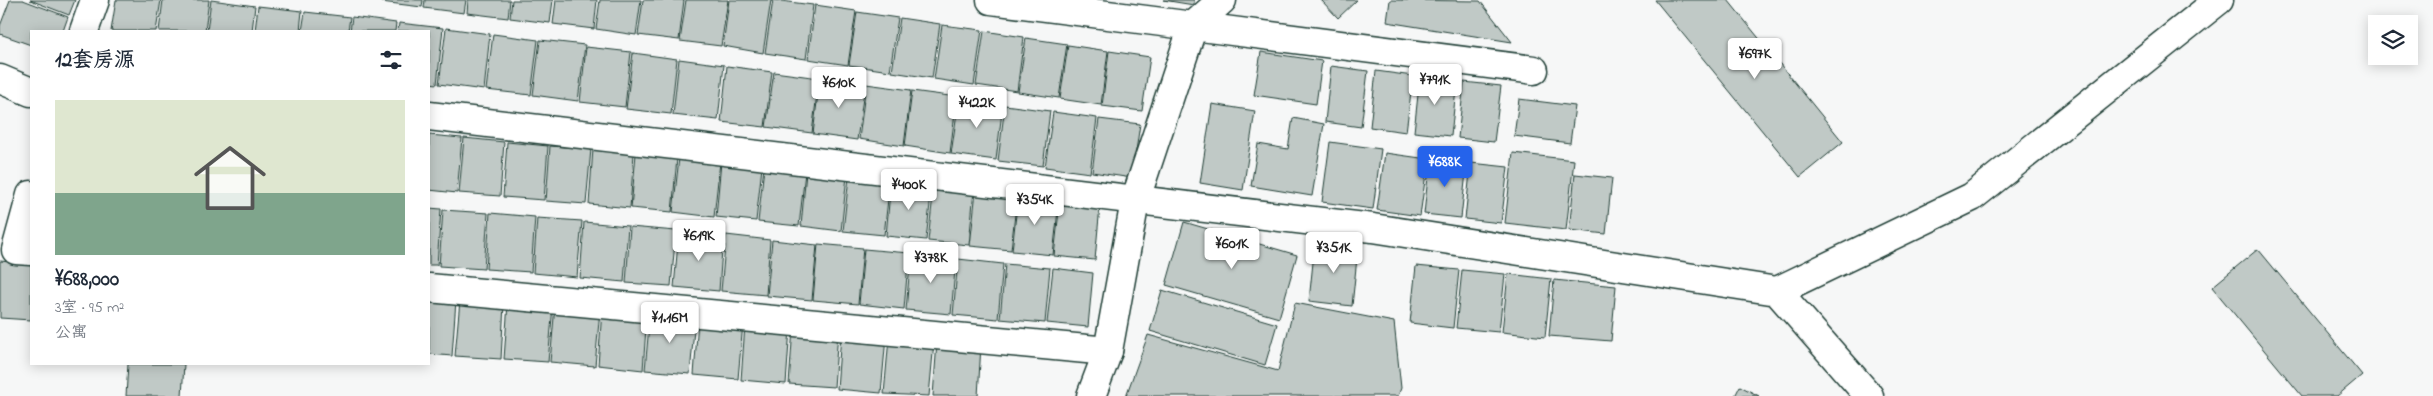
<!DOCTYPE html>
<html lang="zh">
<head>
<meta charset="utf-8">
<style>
	:root { --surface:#fff; --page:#f6f6f7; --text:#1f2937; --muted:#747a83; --line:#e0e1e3; --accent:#2563eb }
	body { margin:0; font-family:"Indie Flower","LXGW WenKai TC",sans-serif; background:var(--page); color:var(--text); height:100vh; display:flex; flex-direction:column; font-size:19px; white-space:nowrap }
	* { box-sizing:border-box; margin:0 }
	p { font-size:16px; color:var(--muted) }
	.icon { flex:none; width:28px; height:28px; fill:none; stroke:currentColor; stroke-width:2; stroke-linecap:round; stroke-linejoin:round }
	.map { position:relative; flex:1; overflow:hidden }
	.details { position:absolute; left:30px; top:30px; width:400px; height:335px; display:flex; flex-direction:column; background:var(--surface); border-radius:0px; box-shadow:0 2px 12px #0003 }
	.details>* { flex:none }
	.buttons { position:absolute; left:2368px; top:15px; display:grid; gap:10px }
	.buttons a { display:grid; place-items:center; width:50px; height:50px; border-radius:0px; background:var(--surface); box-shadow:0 2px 12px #0003; font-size:25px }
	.price { position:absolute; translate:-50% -42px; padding:0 11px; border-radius:5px; background:#fff; color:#222; font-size:16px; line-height:32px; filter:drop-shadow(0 1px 2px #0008) }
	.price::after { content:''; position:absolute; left:50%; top:30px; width:15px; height:11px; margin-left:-8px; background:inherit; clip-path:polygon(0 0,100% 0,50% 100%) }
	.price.on { background:var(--accent); color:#fff }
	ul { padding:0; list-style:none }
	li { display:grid; align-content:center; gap:10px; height:265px; padding:0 25px }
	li+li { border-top:1px solid var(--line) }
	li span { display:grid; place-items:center; height:155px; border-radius:0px; color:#555 }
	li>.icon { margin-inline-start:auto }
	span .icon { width:90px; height:90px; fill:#fffc; stroke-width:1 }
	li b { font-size:21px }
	h2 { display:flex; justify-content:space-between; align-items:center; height:60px; padding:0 25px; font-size:21px }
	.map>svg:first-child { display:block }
	.building { fill:#c0c9c6; stroke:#1f3d34 }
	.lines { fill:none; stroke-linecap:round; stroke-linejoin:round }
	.street-casing { stroke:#1f3d34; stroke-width:31 }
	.street { stroke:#fff; stroke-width:28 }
</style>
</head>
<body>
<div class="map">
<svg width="2433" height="396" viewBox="0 0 2433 396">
	<rect width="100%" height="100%" fill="#f6f7f7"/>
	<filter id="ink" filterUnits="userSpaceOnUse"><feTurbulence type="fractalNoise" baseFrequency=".02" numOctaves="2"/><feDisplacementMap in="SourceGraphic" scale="10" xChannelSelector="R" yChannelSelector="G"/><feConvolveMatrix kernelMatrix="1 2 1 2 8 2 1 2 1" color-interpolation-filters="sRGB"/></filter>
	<g filter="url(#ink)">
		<!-- building -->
		<g class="building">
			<path d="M 10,0 L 23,0 L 68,17 L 63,31 L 31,31 L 31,45 L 0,34 L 0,26 Z"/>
			<path d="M 30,0 L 75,0 L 69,15 Z"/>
			<path d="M 116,0 L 161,0 L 156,31 L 111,31 Z"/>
			<path d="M 163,0 L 209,0 L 205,31 L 159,31 Z"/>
			<path d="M 211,0 L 255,6 L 252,31 L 207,31 Z"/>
			<path d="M 381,0 L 423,0 L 422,7 L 381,2 Z"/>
			<path d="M 425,0 L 466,0 L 464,13 L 424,8 Z"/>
			<path d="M 468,0 L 510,0 L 508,18 L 467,13 Z"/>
			<path d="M 512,0 L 553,0 L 550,23 L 510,18 Z"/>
			<path d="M 556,0 L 597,0 L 594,29 L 553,24 Z"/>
			<path d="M 600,0 L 641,0 L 636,35 L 596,29 Z"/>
			<path d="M 643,0 L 684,0 L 679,40 L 638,35 Z"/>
			<path d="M 686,0 L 728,0 L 721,46 L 680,41 Z"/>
			<path d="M 729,0 L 771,0 L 763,53 L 723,46 Z"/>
			<path d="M 773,0 L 813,5 L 806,59 L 765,53 Z"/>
			<path d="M 1163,0 L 1194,0 L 1194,5 Z"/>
			<path d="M 1321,0 L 1357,0 L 1338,18 Z"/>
			<path d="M 1390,0 L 1480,1 L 1512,42 L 1387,22 Z"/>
			<path d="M 1655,0 L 1728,0 L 1843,142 L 1800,177 Z"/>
			<path d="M 815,5 L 856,11 L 848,65 L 808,59 Z"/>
			<path d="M 258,6 L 302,11 L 300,31 L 255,31 Z"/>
			<path d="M 305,12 L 350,17 L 348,31 L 302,31 Z"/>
			<path d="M 857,12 L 898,18 L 890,71 L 849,65 Z"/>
			<path d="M 352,17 L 396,23 L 395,31 L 350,31 Z"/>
			<path d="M 900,18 L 940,24 L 932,78 L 892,72 Z"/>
			<path d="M 399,23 L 443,28 L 437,84 L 429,83 L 429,31 L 398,31 Z"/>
			<path d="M 942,25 L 982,30 L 974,85 L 934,79 Z"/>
			<path d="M 446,28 L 490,34 L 484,90 L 439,84 Z"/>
			<path d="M 984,31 L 1024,37 L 1017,91 L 976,85 Z"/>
			<path d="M 493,34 L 538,40 L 531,95 L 486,90 Z"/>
			<path d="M 1026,38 L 1067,44 L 1059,98 L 1018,92 Z"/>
			<path d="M 540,40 L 585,45 L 578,101 L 533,95 Z"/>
			<path d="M 1068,45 L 1108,51 L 1101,105 L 1060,99 Z"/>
			<path d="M 586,47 L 631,52 L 625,107 L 580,102 Z"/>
			<path d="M 1109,51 L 1150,57 L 1142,111 L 1102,106 Z"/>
			<path d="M 1261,52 L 1322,61 L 1316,104 L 1254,95 Z"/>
			<path d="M 633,53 L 677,59 L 671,114 L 626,109 Z"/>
			<path d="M 679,59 L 724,65 L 718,120 L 673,115 Z"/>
			<path d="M 727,66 L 772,72 L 765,127 L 721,122 Z"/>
			<path d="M 1331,66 L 1368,71 L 1361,127 L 1325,122 Z"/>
			<path d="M 1376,71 L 1413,76 L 1406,132 L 1370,127 Z"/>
			<path d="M 774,72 L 819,78 L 812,133 L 766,127 Z"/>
			<path d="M 1420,76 L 1457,80 L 1451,136 L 1414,132 Z"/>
			<path d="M 820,78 L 865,84 L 857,140 L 813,134 Z"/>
			<path d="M 1464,82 L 1501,86 L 1494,142 L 1458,138 Z"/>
			<path d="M 866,84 L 911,90 L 904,146 L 859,139 Z"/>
			<path d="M 912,91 L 957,97 L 950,153 L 905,146 Z"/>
			<path d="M 959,99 L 1003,104 L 996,160 L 951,154 Z"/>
			<path d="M 1519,99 L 1575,106 L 1570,143 L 1514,136 Z"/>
			<path d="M 1212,104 L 1255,111 L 1243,190 L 1200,183 Z"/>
			<path d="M 1005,105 L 1050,111 L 1043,166 L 998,161 Z"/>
			<path d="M 1053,112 L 1097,118 L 1090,173 L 1045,167 Z"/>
			<path d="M 1293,118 L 1324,124 L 1312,196 L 1251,186 L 1258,144 L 1288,149 Z"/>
			<path d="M 1099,119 L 1140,124 L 1132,178 L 1092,172 Z"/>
			<path d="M 429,135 L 462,138 L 457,193 L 429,190 Z"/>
			<path d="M 464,138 L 504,142 L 500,196 L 459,193 Z"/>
			<path d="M 507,142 L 548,146 L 544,200 L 503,197 Z"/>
			<path d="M 1330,142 L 1381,149 L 1373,209 L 1322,202 Z"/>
			<path d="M 550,146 L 591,149 L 586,204 L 546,201 Z"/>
			<path d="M 593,149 L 634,153 L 630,208 L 589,204 Z"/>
			<path d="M 1385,153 L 1428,159 L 1420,216 L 1377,210 Z"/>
			<path d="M 1513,153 L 1574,160 L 1566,230 L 1505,223 Z"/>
			<path d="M 636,154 L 677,158 L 672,212 L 631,208 Z"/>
			<path d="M 679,158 L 720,162 L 714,217 L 673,212 Z"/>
			<path d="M 1430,158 L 1467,163 L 1461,218 L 1424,214 Z"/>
			<path d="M 721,162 L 762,167 L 756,221 L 716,217 Z"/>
			<path d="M 1471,163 L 1508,167 L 1501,223 L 1465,219 Z"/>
			<path d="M 764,167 L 805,172 L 799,226 L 758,222 Z"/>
			<path d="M 806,172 L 847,176 L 841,231 L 801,226 Z"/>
			<path d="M 1575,174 L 1612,178 L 1606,234 L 1569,230 Z"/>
			<path d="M 849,177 L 890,181 L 884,235 L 843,231 Z"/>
			<path d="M 891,181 L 932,186 L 926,240 L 886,236 Z"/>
			<path d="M 934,186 L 974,190 L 969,245 L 928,241 Z"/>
			<path d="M 976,191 L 1017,196 L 1011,250 L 970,246 Z"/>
			<path d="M 1018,196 L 1059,201 L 1053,255 L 1012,251 Z"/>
			<path d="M 1060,202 L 1100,206 L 1095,260 L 1054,256 Z"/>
			<path d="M 429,208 L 441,209 L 437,265 L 429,265 Z"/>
			<path d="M 443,210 L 488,213 L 484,269 L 439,266 Z"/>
			<path d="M 490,213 L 535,217 L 531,272 L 486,269 Z"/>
			<path d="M 537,218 L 582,221 L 577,277 L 533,273 Z"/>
			<path d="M 584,222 L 628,226 L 624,282 L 580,278 Z"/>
			<path d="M 1184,222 L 1297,255 L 1279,318 L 1166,285 Z"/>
			<path d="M 630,227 L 676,231 L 671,286 L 626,283 Z"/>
			<path d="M 679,232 L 723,236 L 719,291 L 674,287 Z"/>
			<path d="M 726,235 L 770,240 L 766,295 L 721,291 Z"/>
			<path d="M 772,240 L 817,245 L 812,300 L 767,296 Z"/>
			<path d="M 1315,243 L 1358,248 L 1352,306 L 1309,301 Z"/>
			<path d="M 818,244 L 863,248 L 858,304 L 813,300 Z"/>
			<path d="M 864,249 L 909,253 L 904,309 L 859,304 Z"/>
			<path d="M 2258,249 L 2362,375 L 2337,396 L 2302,396 L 2212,287 Z"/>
			<path d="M 911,254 L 956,259 L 951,314 L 906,310 Z"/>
			<path d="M 958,259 L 1003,264 L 998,319 L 953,315 Z"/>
			<path d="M 0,261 L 31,264 L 31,320 L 0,318 Z"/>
			<path d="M 1005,264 L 1050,268 L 1045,323 L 1000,319 Z"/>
			<path d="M 1416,266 L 1459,270 L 1453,328 L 1410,323 Z"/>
			<path d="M 1053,268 L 1093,273 L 1088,327 L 1047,323 Z"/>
			<path d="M 1462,270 L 1505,274 L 1499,332 L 1456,328 Z"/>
			<path d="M 1508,274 L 1551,279 L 1545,337 L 1502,332 Z"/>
			<path d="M 1554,280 L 1616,286 L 1611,341 L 1549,336 Z"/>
			<path d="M 1162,290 L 1277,324 L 1265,365 L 1150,331 Z"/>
			<path d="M 429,298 L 456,300 L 452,356 L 429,354 Z"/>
			<path d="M 460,300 L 504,304 L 501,359 L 455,356 Z"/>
			<path d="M 508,303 L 553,306 L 548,362 L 504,359 Z"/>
			<path d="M 1295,303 L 1394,322 L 1401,388 L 1398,396 L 1126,396 L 1148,335 L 1278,371 Z"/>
			<path d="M 555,306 L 600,310 L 595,366 L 550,362 Z"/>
			<path d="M 602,310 L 647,314 L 643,370 L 598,365 Z"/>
			<path d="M 650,314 L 695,318 L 690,374 L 645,370 Z"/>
			<path d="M 698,320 L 743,323 L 738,379 L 694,375 Z"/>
			<path d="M 745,325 L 790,328 L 786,384 L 741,380 Z"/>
			<path d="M 793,328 L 838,332 L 834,387 L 789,384 Z"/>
			<path d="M 841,334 L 886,337 L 881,393 L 837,389 Z"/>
			<path d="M 889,338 L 934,342 L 929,396 L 884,394 Z"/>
			<path d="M 937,342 L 981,345 L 978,396 L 933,396 Z"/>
			<path d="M 128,364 L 184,364 L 182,396 L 126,396 Z"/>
			<path d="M 1740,386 L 1759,396 L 1735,396 Z"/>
		</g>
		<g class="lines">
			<!-- street casing -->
			<g class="street-casing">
				<g id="street">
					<path d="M 991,0 L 1193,26 L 1135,201 L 1108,351 L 1091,396"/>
					<path d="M 1193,26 L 1534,70"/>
					<path d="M 1193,26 L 1222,0"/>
					<path d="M 84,31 L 95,0"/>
					<path d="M 0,79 L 31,92"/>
					<path d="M 429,116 L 1373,228 L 1777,291 L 1869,396"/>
					<path d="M 31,195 L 16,250 L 31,251"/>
					<path d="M 429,288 L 1108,351"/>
					<path d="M 1777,291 L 1972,197 L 2219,0"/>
				</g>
			</g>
			<!-- street -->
			<use href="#street" class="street"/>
		</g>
	</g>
</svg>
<div class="buttons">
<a><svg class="icon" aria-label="layers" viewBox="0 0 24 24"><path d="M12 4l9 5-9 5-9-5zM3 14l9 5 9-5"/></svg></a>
</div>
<b class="price" style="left:1755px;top:80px">¥697K</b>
<b class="price" style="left:1435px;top:106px">¥791K</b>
<b class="price" style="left:839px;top:109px">¥610K</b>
<b class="price" style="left:977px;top:129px">¥422K</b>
<b class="price on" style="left:1445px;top:188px">¥688K</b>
<b class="price" style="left:909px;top:211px">¥400K</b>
<b class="price" style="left:1035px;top:226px">¥354K</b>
<b class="price" style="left:699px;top:262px">¥619K</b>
<b class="price" style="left:1232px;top:270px">¥601K</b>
<b class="price" style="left:1334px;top:274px">¥351K</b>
<b class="price" style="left:931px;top:284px">¥378K</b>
<b class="price" style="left:670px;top:344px">¥1.16M</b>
<section class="details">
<h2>12套房源<svg class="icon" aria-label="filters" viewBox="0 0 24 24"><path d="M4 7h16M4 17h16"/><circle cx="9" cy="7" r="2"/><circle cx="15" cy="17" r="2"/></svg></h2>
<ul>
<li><span style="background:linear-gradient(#dfe7d0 60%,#7fa58c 0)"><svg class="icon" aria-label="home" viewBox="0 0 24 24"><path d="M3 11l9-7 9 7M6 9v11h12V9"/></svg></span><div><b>¥688,000</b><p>3室 · 95 m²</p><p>公寓</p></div></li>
</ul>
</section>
</div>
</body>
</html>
